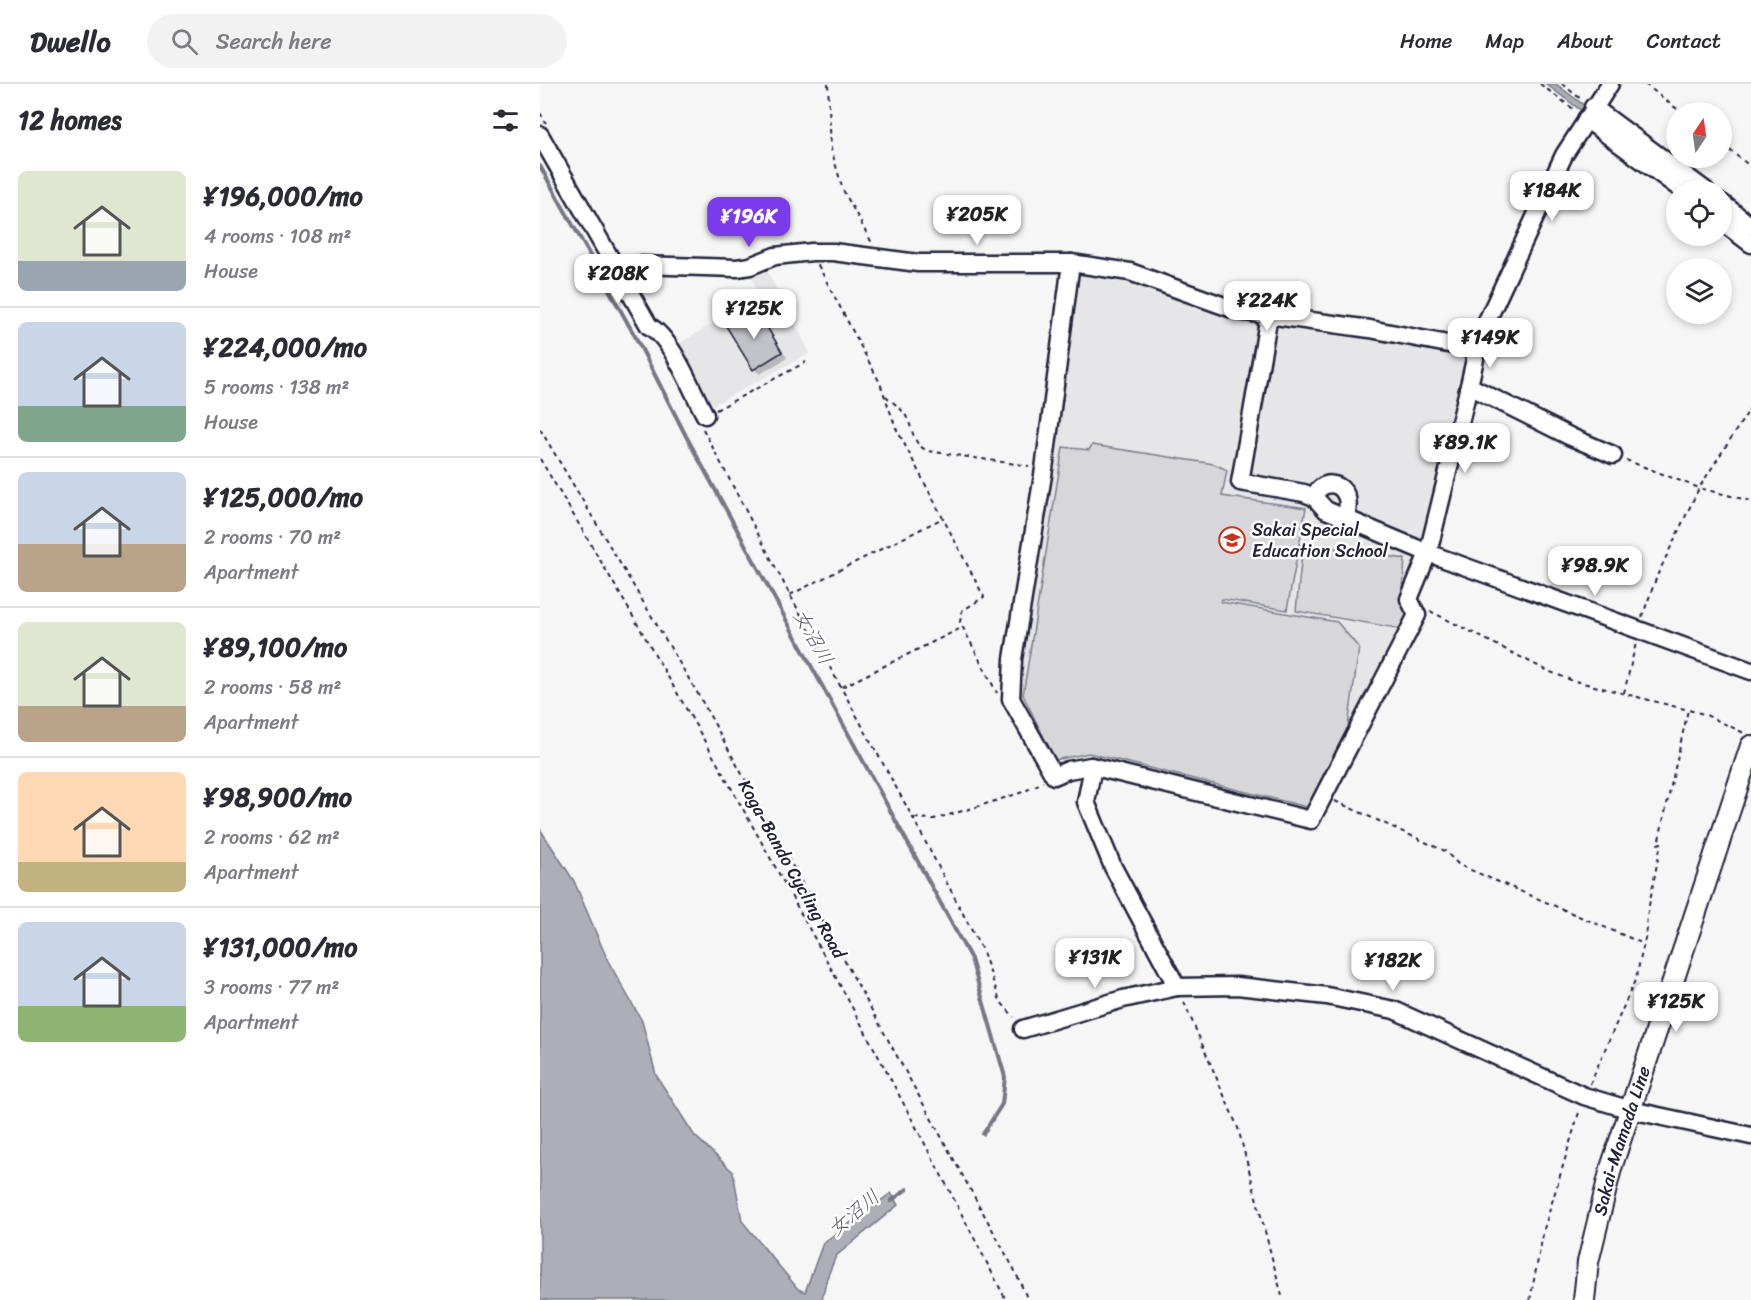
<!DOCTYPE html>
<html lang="en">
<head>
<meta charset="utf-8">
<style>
	:root { --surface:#fff; --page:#f2f2f3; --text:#2b2b33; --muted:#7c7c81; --line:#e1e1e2; --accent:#7c3aed }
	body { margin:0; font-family:Sriracha,"Klee One",sans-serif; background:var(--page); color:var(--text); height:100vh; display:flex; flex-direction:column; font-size:22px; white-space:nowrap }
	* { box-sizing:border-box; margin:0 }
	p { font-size:20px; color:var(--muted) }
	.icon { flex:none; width:33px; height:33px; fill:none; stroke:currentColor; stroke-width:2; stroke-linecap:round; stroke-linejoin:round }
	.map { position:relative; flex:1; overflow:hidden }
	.sheet { display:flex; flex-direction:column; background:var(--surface); width:540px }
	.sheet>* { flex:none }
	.needle { width:39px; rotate:13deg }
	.fabs { position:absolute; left:1126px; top:18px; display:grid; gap:12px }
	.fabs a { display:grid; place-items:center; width:66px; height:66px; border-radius:50%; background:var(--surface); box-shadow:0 3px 9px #0003; font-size:30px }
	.price { position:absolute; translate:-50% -51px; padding:0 14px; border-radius:12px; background:#fff; color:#222; font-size:20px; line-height:39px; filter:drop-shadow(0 2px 3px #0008) }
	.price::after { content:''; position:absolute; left:50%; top:36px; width:18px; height:14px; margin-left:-9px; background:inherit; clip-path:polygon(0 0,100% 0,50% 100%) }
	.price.selected { background:var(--accent); color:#fff }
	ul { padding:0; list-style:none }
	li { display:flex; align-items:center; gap:18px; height:150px; padding:0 18px }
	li+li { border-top:2px solid var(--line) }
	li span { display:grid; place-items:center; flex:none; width:168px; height:120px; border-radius:9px; color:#555 }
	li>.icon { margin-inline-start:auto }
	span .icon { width:72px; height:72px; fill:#fffc; stroke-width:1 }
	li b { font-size:26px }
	h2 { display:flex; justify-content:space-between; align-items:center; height:72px; padding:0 18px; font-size:26px }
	header { display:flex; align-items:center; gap:36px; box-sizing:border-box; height:84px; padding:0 30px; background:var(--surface); border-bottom:2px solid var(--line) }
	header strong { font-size:28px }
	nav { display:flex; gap:33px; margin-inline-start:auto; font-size:21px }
	.search { width:420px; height:54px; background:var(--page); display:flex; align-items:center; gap:15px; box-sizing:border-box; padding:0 21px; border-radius:33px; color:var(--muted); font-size:22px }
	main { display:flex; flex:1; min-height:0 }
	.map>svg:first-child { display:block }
	.built { fill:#e6e6e9 }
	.green { fill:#d7d7db; stroke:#7c7c8b; stroke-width:1.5 }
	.water { fill:#aeaeb7; stroke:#767685; stroke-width:1.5 }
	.shadow { fill:#0003 }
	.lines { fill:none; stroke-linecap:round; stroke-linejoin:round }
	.stream { stroke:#767685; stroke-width:4 }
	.building { fill:#c2c2c9; stroke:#22223b; stroke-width:1.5 }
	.minor-casing { stroke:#22223b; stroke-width:21 }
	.major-casing { stroke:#22223b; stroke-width:24 }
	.path { stroke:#22223b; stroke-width:2; stroke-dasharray:4.5 4.5; stroke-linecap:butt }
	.minor { stroke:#fff; stroke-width:16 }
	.major { stroke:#fff; stroke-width:20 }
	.labels { text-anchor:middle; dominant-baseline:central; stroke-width:5; stroke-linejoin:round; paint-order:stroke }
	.poi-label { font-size:18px; fill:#22223b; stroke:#fff; text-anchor:start }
	.street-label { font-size:18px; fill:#22223b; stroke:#fff }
	.water-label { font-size:20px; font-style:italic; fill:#5a5a6d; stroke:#fff }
</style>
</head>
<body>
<header>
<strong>Dwello</strong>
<div class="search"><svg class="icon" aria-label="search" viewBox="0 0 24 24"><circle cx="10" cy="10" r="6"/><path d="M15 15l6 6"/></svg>Search here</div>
<nav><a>Home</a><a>Map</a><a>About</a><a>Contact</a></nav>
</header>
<main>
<section class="sheet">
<h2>12 homes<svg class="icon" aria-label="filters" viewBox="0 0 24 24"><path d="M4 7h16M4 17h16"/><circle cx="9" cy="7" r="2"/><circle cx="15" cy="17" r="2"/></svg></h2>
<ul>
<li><span style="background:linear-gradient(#dfe7d0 75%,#9aa5b1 0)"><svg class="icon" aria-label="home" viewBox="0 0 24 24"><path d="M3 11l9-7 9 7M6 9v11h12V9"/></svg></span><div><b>¥196,000/mo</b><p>4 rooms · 108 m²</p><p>House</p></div></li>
<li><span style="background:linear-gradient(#c9d6e8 70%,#7fa58c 0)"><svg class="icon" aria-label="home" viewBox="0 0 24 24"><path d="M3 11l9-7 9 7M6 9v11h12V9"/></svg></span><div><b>¥224,000/mo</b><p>5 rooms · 138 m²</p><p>House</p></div></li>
<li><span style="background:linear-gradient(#c9d6e8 60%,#b9a48a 0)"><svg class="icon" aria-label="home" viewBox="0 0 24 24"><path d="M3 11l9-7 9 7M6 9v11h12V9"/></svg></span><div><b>¥125,000/mo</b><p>2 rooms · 70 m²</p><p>Apartment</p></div></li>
<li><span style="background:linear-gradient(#dfe7d0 70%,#b9a48a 0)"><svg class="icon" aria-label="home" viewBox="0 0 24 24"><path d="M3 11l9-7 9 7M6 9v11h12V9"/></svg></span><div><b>¥89,100/mo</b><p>2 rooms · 58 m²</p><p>Apartment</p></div></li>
<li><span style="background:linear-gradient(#ffd9b3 75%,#c2b280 0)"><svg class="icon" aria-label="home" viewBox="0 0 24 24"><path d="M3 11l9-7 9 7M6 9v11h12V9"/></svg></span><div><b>¥98,900/mo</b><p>2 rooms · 62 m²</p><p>Apartment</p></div></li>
<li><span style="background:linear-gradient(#c9d6e8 70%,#8fb573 0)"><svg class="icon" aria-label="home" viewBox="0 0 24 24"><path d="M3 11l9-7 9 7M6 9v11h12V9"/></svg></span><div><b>¥131,000/mo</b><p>3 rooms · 77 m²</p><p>Apartment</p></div></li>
</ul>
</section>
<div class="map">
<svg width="1211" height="1216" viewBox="0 0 1211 1216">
	<rect width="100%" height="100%" fill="#f6f6f7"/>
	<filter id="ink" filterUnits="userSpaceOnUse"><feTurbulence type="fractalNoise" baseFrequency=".0167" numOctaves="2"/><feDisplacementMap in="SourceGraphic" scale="12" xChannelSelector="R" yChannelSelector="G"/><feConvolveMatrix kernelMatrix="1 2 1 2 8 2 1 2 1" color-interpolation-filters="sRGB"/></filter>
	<g filter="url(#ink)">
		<!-- built -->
		<g class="built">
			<path d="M 224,181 L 270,269 L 166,325 L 135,262 L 218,212 L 210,188 Z"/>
			<path d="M 540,186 L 589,193 L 690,234 L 823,249 L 926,272 L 929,275 L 871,534 L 773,728 L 516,684 L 477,613 L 535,189 Z"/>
		</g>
		<!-- green -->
		<g class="green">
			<path d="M 552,361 L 674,380 L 687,386 L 682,412 L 766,424 L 747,526 L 682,515 L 681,518 L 797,538 L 819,564 L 808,643 L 767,723 L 549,669 L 515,676 L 483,611 L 523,363 L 549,366 Z"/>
			<path d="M 763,459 L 865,475 L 862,518 L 867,533 L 862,545 L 756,527 Z"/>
		</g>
		<!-- water -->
		<g class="water">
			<path d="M 1006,0 L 1016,0 L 1156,106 L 1146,106 Z"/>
			<path d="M 0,745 L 34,797 L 68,877 L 102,937 L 116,991 L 154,1051 L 193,1088 L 202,1137 L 258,1205 L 265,1208 L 283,1159 L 351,1109 L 358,1121 L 296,1172 L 287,1194 L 282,1216 L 0,1216 Z"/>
		</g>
		<!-- shadow -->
		<path class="shadow" d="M 208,231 L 215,238 L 221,235 L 226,240 L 247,274 L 220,290 L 214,285 Z"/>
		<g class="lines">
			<!-- stream -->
			<g class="stream">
				<path d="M 0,82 L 96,254 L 146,352 L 431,875 L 465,993 L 462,1020 L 443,1050"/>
				<path d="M 351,1117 L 367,1105"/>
			</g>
		</g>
		<!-- building -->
		<path class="building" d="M 209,229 L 214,237 L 221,233 L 242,268 L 213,286 L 186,242 Z"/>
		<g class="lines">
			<!-- minor casing -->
			<g class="minor-casing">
				<g id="minor">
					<path d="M 1053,23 L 1165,106"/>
					<path d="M 1046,35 L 1142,106"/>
					<path d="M 0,51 L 109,242 C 132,254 152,307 165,331"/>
					<path d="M 1182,119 L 1211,142"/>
					<path d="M 1182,138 L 1211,160"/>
					<path d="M 531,179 L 504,385 L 473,575 L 471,615 L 514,692 L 528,686 L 551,682 L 771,736 L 877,531 L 869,515 L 888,469 L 929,302 L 935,275 L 934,265 L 1024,71 L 1070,0"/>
					<path d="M 77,184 L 99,181 L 197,184 L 210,182 L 235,172 L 272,168 L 293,168 L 378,179 L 531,179 L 590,188 L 698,227 L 830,245 L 934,265"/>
					<path d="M 729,231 L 700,398 L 764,409 L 774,413 L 786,426 L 888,469 L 1211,587"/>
					<path d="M 929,302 L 1031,353 L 1073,371"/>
					<path d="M 774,413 C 781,396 801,396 807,414 C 809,421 807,428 806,434"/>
					<path d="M 551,682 L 552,688 L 546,718 L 573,783 L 637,903"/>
					<path d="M 483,945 L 583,915 L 637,903 L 697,902 L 787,912 L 854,926 L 1044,1012 L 1091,1026 L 1211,1052"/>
				</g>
			</g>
			<!-- major casing -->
			<g class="major-casing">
				<g id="major">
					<path id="s1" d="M 1044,1216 L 1048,1178 L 1071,1084 L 1211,662"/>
				</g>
			</g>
			<!-- path -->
			<g class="path">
				<path d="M 288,0 L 291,65 L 303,106 L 332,159"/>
				<path d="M 1000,0 L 1036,27"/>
				<path d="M 1022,0 L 1041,15"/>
				<path d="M 1105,0 L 1141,28"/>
				<path d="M 0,29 L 6,39"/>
				<path d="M 1182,60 L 1211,83"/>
				<path d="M 278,181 L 340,299 L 356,344 L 444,513 L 422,527 L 420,538 L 457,609"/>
				<path d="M 346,312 C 353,319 363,325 367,334 C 374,347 372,360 388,367 L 489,382"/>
				<path d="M 176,326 L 266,278"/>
				<path d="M 0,345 L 158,610 L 474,1185 L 488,1216"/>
				<path d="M 163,345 L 250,511 L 373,734 L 443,868 L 460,917 L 474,933"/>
				<path d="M 0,375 C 165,650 320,931 466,1216"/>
				<path d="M 1086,376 L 1159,404 L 1211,417"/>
				<path d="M 250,511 L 403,434"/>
				<path d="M 890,527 L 1008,587 L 1031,596 L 1164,630 L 1204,649"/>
				<path d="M 1102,533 L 1117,492 L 1159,404 L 1211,323"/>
				<path d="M 302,603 L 423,543"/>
				<path d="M 1084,609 L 1096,559"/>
				<path d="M 795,717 L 905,767 L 919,781 L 1104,860"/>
				<path d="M 374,734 L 394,735 L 433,724 L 483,708 L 503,698"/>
				<path d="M 644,918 L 698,1044 L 743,1216"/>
				<path d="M 1050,1000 L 1096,894 L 1105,855 L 1107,832 L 1121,759 L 1118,760 L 1148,626"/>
				<path d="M 990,1216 L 1004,1145 L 1040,1025"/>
			</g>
			<!-- minor -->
			<use href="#minor" class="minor"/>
			<!-- major -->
			<use href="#major" class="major"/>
		</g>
	</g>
	<!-- icons -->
	<defs>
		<g id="school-ring" transform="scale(1.35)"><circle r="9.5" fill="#fff" stroke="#c8321e" stroke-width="1.5"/><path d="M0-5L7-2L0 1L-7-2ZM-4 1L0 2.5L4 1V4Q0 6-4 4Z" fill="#c8321e"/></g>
	</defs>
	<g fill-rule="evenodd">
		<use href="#school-ring" x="692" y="456"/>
	</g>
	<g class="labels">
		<!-- poi labels -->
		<g class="poi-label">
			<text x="712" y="446">Sakai Special<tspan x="712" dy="21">Education School</tspan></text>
		</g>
		<!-- street labels -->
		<g class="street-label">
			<text transform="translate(252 785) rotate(61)">Koga-Bando Cycling Road</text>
			<text stroke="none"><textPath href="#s1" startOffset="164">Sakai-Mamada Line</textPath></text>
		</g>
		<!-- water labels -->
		<g class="water-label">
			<text transform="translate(273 553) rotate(61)">女沼川</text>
			<text transform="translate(314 1129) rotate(-40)">女沼川</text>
		</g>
	</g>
</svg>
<div class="fabs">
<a><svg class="needle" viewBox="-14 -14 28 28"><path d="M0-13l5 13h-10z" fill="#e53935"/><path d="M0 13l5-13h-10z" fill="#7c7c81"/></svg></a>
<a><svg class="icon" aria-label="locate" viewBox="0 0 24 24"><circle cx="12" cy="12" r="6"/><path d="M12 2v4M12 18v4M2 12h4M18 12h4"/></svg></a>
<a><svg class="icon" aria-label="layers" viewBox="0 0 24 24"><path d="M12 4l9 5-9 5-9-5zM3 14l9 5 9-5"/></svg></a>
</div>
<b class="price" style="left:1012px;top:138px">¥184K</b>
<b class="price" style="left:437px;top:162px">¥205K</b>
<b class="price selected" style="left:209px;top:164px">¥196K</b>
<b class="price" style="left:78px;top:221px">¥208K</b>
<b class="price" style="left:727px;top:248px">¥224K</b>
<b class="price" style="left:214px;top:256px">¥125K</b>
<b class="price" style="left:950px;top:285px">¥149K</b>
<b class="price" style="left:925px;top:390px">¥89.1K</b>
<b class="price" style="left:1055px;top:513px">¥98.9K</b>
<b class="price" style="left:555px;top:905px">¥131K</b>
<b class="price" style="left:853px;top:908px">¥182K</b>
<b class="price" style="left:1136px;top:949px">¥125K</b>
</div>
</main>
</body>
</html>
